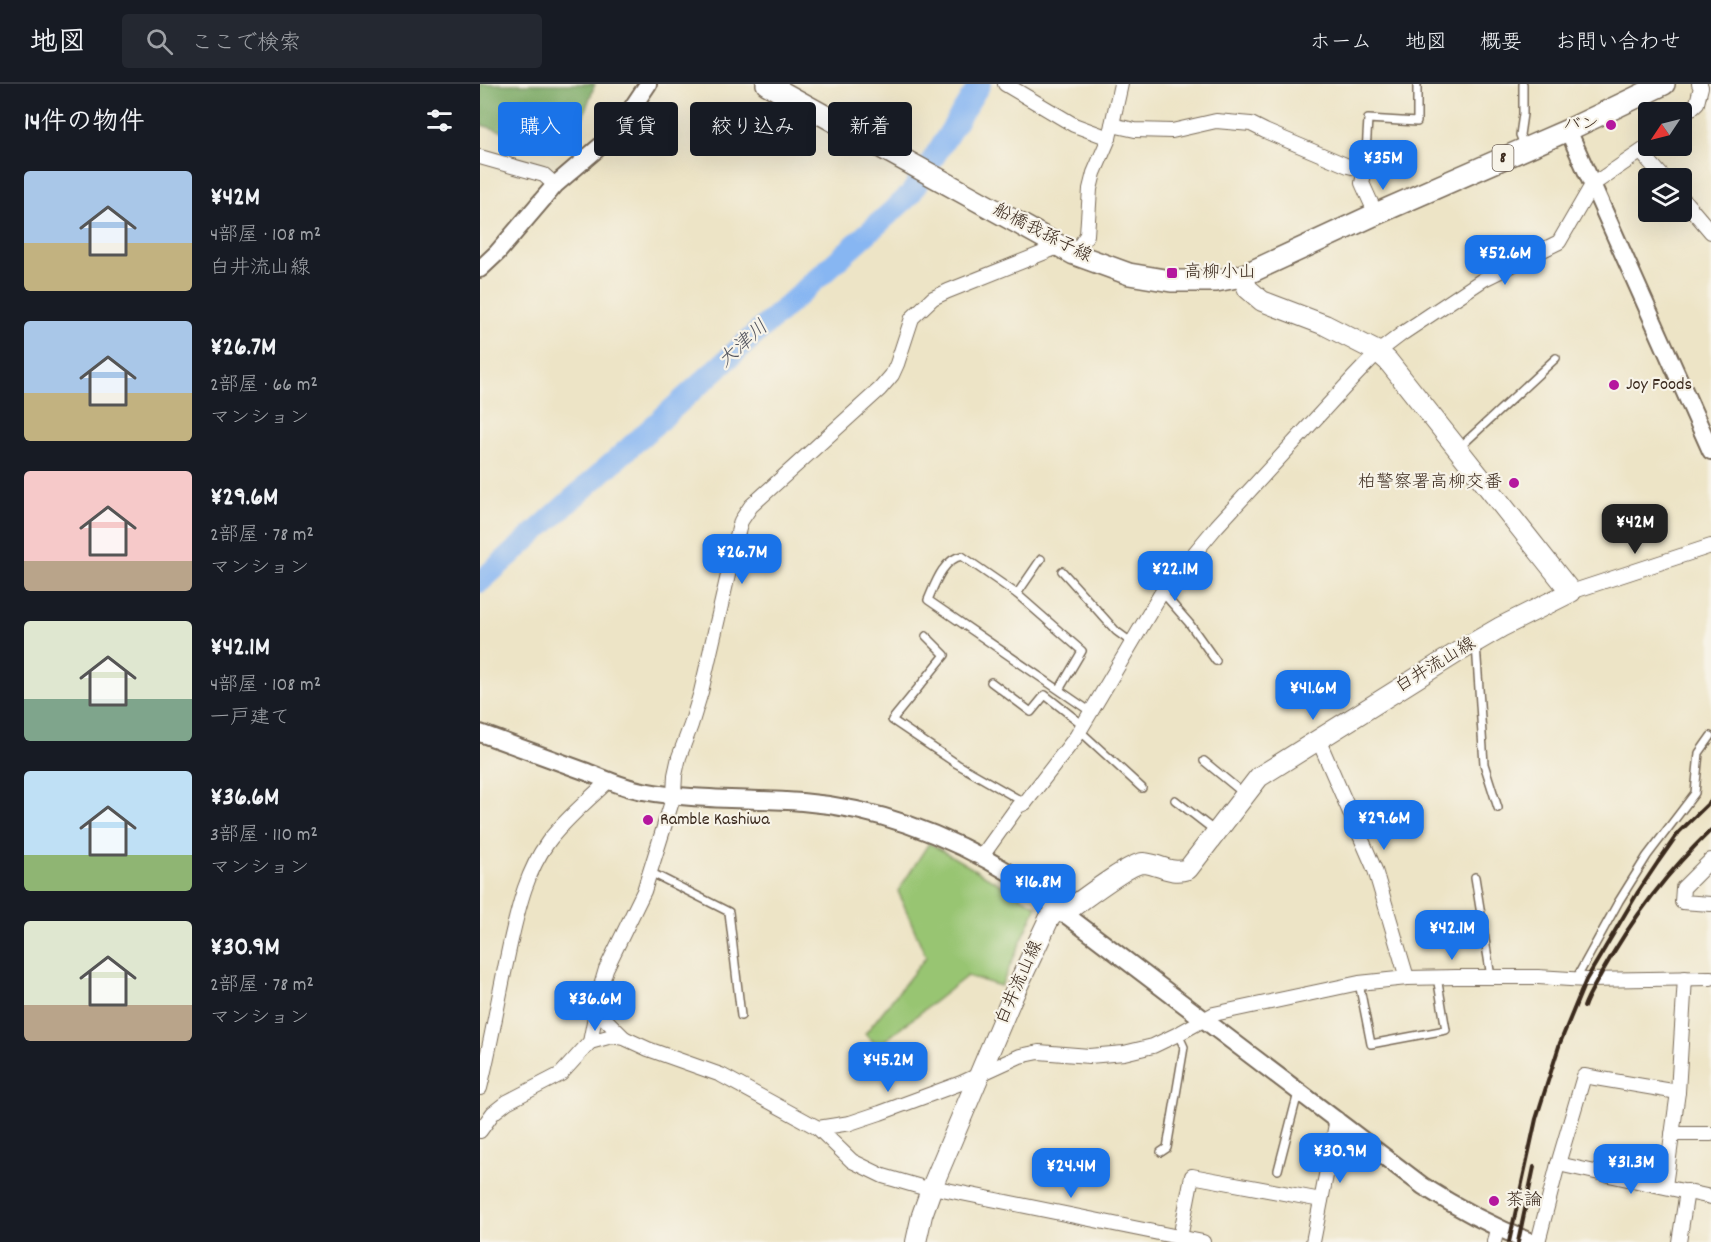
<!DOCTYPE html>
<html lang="ja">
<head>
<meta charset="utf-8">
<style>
	:root { --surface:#171b24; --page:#242831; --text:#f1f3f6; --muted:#9ea1a6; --line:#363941; --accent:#1a73e8 }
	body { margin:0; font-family:Dekko,"Klee One",sans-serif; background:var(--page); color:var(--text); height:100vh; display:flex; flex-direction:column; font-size:22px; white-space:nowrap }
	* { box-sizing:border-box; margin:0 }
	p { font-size:20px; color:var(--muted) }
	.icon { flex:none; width:33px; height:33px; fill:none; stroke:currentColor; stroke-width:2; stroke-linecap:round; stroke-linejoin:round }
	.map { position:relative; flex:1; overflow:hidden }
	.details { display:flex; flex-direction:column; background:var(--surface); width:480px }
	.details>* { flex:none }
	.guide { position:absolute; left:18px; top:18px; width:570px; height:54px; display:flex; gap:12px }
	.needle { width:39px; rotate:235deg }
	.buttons { position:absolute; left:1158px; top:18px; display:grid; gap:12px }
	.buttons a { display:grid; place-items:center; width:54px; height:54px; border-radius:6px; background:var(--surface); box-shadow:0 6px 24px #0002; font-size:30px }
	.price { position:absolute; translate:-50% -51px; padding:0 14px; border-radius:12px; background:var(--accent); color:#fff; font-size:20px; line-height:39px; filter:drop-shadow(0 2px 3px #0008) }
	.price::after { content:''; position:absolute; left:50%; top:36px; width:18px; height:14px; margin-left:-9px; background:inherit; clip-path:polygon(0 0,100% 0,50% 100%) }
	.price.active { background:#222; color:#fff }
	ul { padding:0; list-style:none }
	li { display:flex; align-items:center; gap:18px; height:150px; padding:0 24px }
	li span { display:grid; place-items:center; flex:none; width:168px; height:120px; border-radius:6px; color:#555 }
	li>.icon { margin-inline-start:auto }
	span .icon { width:72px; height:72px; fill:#fffc; stroke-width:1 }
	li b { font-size:26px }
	h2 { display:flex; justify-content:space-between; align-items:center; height:72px; padding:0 24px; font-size:26px }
	.tag { padding:0 21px; border-radius:6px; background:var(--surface); box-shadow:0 6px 24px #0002; font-size:21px; line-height:54px }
	.tag.active { background:var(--accent); color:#fff }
	header { display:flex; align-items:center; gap:36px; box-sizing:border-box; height:84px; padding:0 30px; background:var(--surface); border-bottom:2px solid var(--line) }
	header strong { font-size:28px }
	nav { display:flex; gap:33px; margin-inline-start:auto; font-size:21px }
	.search { width:420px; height:54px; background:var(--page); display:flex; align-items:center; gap:15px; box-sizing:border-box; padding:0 21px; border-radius:6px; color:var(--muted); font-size:22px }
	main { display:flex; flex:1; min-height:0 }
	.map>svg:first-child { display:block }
	.green { fill:#98c572; stroke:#6a7848; stroke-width:1.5 }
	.forest { fill:#7aaa64; stroke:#5a6a41; stroke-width:1.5 }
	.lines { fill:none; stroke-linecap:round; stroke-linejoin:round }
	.river { stroke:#87b6f2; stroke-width:22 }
	.service-casing { stroke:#796b59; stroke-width:10 }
	.minor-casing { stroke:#796b59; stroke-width:16 }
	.tertiary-casing { stroke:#796b59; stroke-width:20 }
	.secondary-casing { stroke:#796b59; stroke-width:22 }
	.primary-casing { stroke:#796b59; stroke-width:24 }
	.service { stroke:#fff; stroke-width:7 }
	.minor { stroke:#fff; stroke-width:14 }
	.tertiary { stroke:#fff; stroke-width:16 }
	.secondary { stroke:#fff; stroke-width:20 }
	.primary { stroke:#fff; stroke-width:21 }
	.rail { stroke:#3b2a1e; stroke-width:4 }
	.poi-dot { fill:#b5179e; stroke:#f7f3e8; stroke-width:2 }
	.labels { text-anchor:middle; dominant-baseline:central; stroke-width:4.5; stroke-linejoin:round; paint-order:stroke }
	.shield { fill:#f7f3e8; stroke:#73665b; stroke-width:1.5 }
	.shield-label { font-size:16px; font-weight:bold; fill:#3b2a1e }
	.poi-label { font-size:18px; fill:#3b2a1e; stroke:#f7f3e8; text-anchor:start }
	.street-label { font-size:18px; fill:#3b2a1e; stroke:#f7f3e8 }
	.water-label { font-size:20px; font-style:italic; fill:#52545e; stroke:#f7f3e8 }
</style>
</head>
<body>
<header>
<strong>地図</strong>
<div class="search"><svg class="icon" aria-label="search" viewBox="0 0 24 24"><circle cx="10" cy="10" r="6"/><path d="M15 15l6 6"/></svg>ここで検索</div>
<nav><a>ホーム</a><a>地図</a><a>概要</a><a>お問い合わせ</a></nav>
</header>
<main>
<section class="details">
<h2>14件の物件<svg class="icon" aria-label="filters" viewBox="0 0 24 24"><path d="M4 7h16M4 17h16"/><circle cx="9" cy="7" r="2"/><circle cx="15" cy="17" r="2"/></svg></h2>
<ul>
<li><span style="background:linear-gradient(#a9c7e8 60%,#c2b280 0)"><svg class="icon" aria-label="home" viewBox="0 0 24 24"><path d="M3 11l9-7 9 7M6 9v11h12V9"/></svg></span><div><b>¥42M</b><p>4部屋 · 108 m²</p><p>白井流山線</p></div></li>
<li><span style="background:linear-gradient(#a9c7e8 60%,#c2b280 0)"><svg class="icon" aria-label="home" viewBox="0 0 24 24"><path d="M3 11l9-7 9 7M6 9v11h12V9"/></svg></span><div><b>¥26.7M</b><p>2部屋 · 66 m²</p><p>マンション</p></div></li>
<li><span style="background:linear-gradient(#f6c9c9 75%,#b9a48a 0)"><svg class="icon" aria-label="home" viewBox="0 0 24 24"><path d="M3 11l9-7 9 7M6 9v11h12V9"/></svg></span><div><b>¥29.6M</b><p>2部屋 · 78 m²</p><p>マンション</p></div></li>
<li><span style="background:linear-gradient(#dfe7d0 65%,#7fa58c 0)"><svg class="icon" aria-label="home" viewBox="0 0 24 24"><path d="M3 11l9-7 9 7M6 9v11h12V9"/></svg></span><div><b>¥42.1M</b><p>4部屋 · 108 m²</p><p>一戸建て</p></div></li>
<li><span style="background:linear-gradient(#bfe0f5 70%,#8fb573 0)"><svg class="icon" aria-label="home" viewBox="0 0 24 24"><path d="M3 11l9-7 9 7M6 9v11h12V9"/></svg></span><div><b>¥36.6M</b><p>3部屋 · 110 m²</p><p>マンション</p></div></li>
<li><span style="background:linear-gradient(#dfe7d0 70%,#b9a48a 0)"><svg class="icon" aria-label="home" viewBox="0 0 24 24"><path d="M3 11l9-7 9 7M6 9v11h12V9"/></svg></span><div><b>¥30.9M</b><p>2部屋 · 78 m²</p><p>マンション</p></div></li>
</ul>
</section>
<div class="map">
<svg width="1231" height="1158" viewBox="0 0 1231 1158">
	<rect width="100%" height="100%" fill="#f7f3e8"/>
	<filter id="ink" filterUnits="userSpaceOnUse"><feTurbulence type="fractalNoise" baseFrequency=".0167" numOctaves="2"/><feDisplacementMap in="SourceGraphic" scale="12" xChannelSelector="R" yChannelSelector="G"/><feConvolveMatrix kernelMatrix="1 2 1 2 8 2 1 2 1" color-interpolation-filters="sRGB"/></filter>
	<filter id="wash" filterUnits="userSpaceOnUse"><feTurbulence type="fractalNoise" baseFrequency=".008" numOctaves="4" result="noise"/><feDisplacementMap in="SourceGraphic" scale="24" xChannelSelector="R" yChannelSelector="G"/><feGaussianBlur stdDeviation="1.35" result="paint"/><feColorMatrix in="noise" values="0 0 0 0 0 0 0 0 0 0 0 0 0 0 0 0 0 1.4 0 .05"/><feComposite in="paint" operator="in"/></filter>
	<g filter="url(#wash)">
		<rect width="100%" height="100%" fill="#ede4c6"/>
		<!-- green -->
		<path class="green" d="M 449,759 L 557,822 L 521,902 L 487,892 L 398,962 L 385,950 L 446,873 L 418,807 Z"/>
		<!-- forest -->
		<path class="forest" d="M 0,0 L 115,0 L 99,44 L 62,59 L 1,41 Z"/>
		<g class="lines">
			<!-- river -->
			<path class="river" d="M 0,498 L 430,111 L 500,0"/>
		</g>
	</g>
	<g filter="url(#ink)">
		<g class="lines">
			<!-- service casing -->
			<g class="service-casing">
				<g id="service">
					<path d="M 1043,0 L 1043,30 L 1040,51 L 1044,61"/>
					<path d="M 885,86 L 888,35 L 937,38 L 937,0"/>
					<path d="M 980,363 L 1076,274"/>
					<path d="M 582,487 L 636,547 L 651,558"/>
					<path d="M 682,508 L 709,539 L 736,577"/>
					<path d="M 537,510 L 561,475"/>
					<path d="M 446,552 L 465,571 L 412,636 L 477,680 L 545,719"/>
					<path d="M 996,560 L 1004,680 L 1018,724"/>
					<path d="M 511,598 L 551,628 L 565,611 L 603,641"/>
					<path d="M 579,606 L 602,567 L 537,510 L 482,472 C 463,475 455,500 448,516 L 611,628"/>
					<path d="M 600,647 L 662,704"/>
					<path d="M 724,677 L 763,709"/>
					<path d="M 695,716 L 735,747"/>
					<path d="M 170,788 L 249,828 L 261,932"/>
					<path d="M 995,793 L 1011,893"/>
					<path d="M 1096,895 L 1139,817 L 1167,772 L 1215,709 L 1219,669 L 1231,652"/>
					<path d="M 879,899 L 891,960 L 966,946 L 957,893"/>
					<path d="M 681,1068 L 687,1064 L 704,963 L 698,950"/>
					<path d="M 798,1086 L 818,1009"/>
				</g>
			</g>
			<!-- minor casing -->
			<g class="minor-casing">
				<g id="minor">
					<path d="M 525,0 L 594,41 L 629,54"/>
					<path d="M 1202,33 L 1217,19 L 1221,3 L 1219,0"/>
					<path d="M 632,41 L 655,46 L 692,47 L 736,37 L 771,40 L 785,47 L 868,82 L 885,86 L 882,99 L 896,130"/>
					<path d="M 1161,68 L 1184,94"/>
					<path d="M 0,73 L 64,91 L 75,101"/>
					<path d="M 1202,114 L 1231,148"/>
					<path d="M 594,170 L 607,151 L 610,105 L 614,89 L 629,54 L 641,0"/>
					<path d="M 1091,508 L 1231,462"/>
					<path d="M 838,655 L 895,786 L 927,894"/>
					<path d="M 502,772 L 538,722 L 545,719 L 596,653 L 682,508 L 737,442 L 874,293 L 898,268 L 923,249 L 1004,195 L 1079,158 L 1112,101 L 1169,62"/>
					<path d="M 1231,776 L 1203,804 L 1202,818 L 1231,820"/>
					<path d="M 117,920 L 124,934 L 144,954"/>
					<path d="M 110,958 L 132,952 L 144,954 L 168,965 L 241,991 L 338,1044 L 370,1039 L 400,1029 L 481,999 L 540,972 L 559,968 L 609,972 L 644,969 L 673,962 L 698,950 L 734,930 L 879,899 L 927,894 L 977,893 L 1058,893 L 1106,896 L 1231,894"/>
					<path d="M 0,1004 C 12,955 20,905 31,856 C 39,821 47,787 68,758 C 85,735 109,716 129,696"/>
					<path d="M 338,1044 L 372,1077 L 403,1092 L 451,1106"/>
					<path d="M 0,1047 L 13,1029 L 27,1018 L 81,990 L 110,958 L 121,902 L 126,885 L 164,807 L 194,711 L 195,691 L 199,673 L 211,641 L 221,608 L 257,452 L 261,437 L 271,422 L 400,305 L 412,291 L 417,280 L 432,234 L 453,214 L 468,207 L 578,163"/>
					<path d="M 1192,1050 L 1231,1050"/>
					<path d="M 1078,1080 L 1231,1113"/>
					<path d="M 1185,1102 L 1198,1008 L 1205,894"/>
					<path d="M 452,1103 L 723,1158"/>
					<path d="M 700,1154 L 712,1092 L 841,1116"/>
					<path d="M 833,1158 L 857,1035"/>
					<path d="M 1014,1158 L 1017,1145"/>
					<path d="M 1058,1158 L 1078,1080 L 1104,992 L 1198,1008"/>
					<path d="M 1199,1158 L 1207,1107"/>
				</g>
			</g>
			<!-- tertiary casing -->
			<g class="tertiary-casing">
				<g id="tertiary">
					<path d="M 1088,46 L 1231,367"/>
					<path d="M 0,185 L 17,169 L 75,101 L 124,59 L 146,33 L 168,0"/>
					<path d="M 0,649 C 36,662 71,675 107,688 C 125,695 144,704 163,707 C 216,717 269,714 322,718 C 399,724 470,752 535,792 L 943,1102 C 979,1125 1011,1142 1051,1158"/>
				</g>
			</g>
			<!-- secondary casing -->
			<g class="secondary-casing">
				<path id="secondary" d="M 436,1158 L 442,1131 L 452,1103 L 531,916 L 569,835 L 578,824 L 584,829 C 598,819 650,779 663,779 C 681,780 689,791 708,785 L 779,693 L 978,568 L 1021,543 L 1091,508 L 908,277 L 898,268 L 845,241 L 782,217 L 768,205 L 762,192"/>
			</g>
			<!-- primary casing -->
			<g class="primary-casing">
				<path id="primary" d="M 287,0 L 594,170 L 649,190 L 691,197 L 736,197 L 762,192 L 896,130 L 1088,46 L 1184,0"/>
			</g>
			<!-- service -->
			<use href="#service" class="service"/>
			<!-- minor -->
			<use href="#minor" class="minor"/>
			<!-- tertiary -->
			<use href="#tertiary" class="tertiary"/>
			<!-- secondary -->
			<use href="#secondary" class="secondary"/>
			<!-- primary -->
			<use href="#primary" class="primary"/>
			<!-- rail -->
			<g class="rail">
				<path d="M 1104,923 C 1108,911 1115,901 1121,890 C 1151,836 1187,788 1231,746"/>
				<path d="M 1029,1158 L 1056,1035 L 1080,959 L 1106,896 L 1158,808 L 1178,778 L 1199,748 L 1231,717"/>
				<path d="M 1038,1158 L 1054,1083"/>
			</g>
		</g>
	</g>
	<!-- markers -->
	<g class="poi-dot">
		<circle cx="1131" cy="41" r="6"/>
		<rect x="686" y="183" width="12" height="12" rx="3"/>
		<circle cx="1134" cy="301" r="6"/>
		<circle cx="1034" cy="399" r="6"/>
		<circle cx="168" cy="736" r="6"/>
		<circle cx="1014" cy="1117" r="6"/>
	</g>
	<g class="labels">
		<!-- shield labels -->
		<rect class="shield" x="1012.5" y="61" width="21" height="26" rx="4.5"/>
		<g class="shield-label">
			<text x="1023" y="74">8</text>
		</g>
		<!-- poi labels -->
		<g class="poi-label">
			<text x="1119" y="41" text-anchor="end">バン</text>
			<text x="704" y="189">高柳小山</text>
			<text x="1146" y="301">Joy Foods</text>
			<text x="1022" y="399" text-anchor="end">柏警察署高柳交番</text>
			<text x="180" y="736">Ramble Kashiwa</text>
			<text x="1026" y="1117">茶論</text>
		</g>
		<!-- street labels -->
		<g class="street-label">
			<text transform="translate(562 150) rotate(27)">船橋我孫子線</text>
			<text transform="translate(956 582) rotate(-31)">白井流山線</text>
			<text transform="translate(540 899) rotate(-66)">白井流山線</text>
		</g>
		<!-- water labels -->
		<g class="water-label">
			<text transform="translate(264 261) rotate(-42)">大津川</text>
		</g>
	</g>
</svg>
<div class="buttons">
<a><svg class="needle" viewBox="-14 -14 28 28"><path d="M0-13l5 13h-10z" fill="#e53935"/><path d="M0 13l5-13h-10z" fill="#9ea1a6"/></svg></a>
<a><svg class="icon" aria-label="layers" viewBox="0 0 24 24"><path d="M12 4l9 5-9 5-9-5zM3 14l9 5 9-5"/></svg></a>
</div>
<b class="price" style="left:903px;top:107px">¥35M</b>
<b class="price" style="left:1025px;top:202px">¥52.6M</b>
<b class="price active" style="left:1155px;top:471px">¥42M</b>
<b class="price" style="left:262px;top:501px">¥26.7M</b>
<b class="price" style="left:695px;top:518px">¥22.1M</b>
<b class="price" style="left:833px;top:637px">¥41.6M</b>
<b class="price" style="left:904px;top:767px">¥29.6M</b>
<b class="price" style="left:558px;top:831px">¥16.8M</b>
<b class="price" style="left:972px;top:877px">¥42.1M</b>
<b class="price" style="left:115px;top:948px">¥36.6M</b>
<b class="price" style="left:408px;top:1009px">¥45.2M</b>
<b class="price" style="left:860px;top:1100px">¥30.9M</b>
<b class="price" style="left:1151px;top:1111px">¥31.3M</b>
<b class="price" style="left:591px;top:1115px">¥24.4M</b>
<div class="guide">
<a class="tag active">購入</a>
<a class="tag">賃貸</a>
<a class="tag">絞り込み</a>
<a class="tag">新着</a>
</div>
</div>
</main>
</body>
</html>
